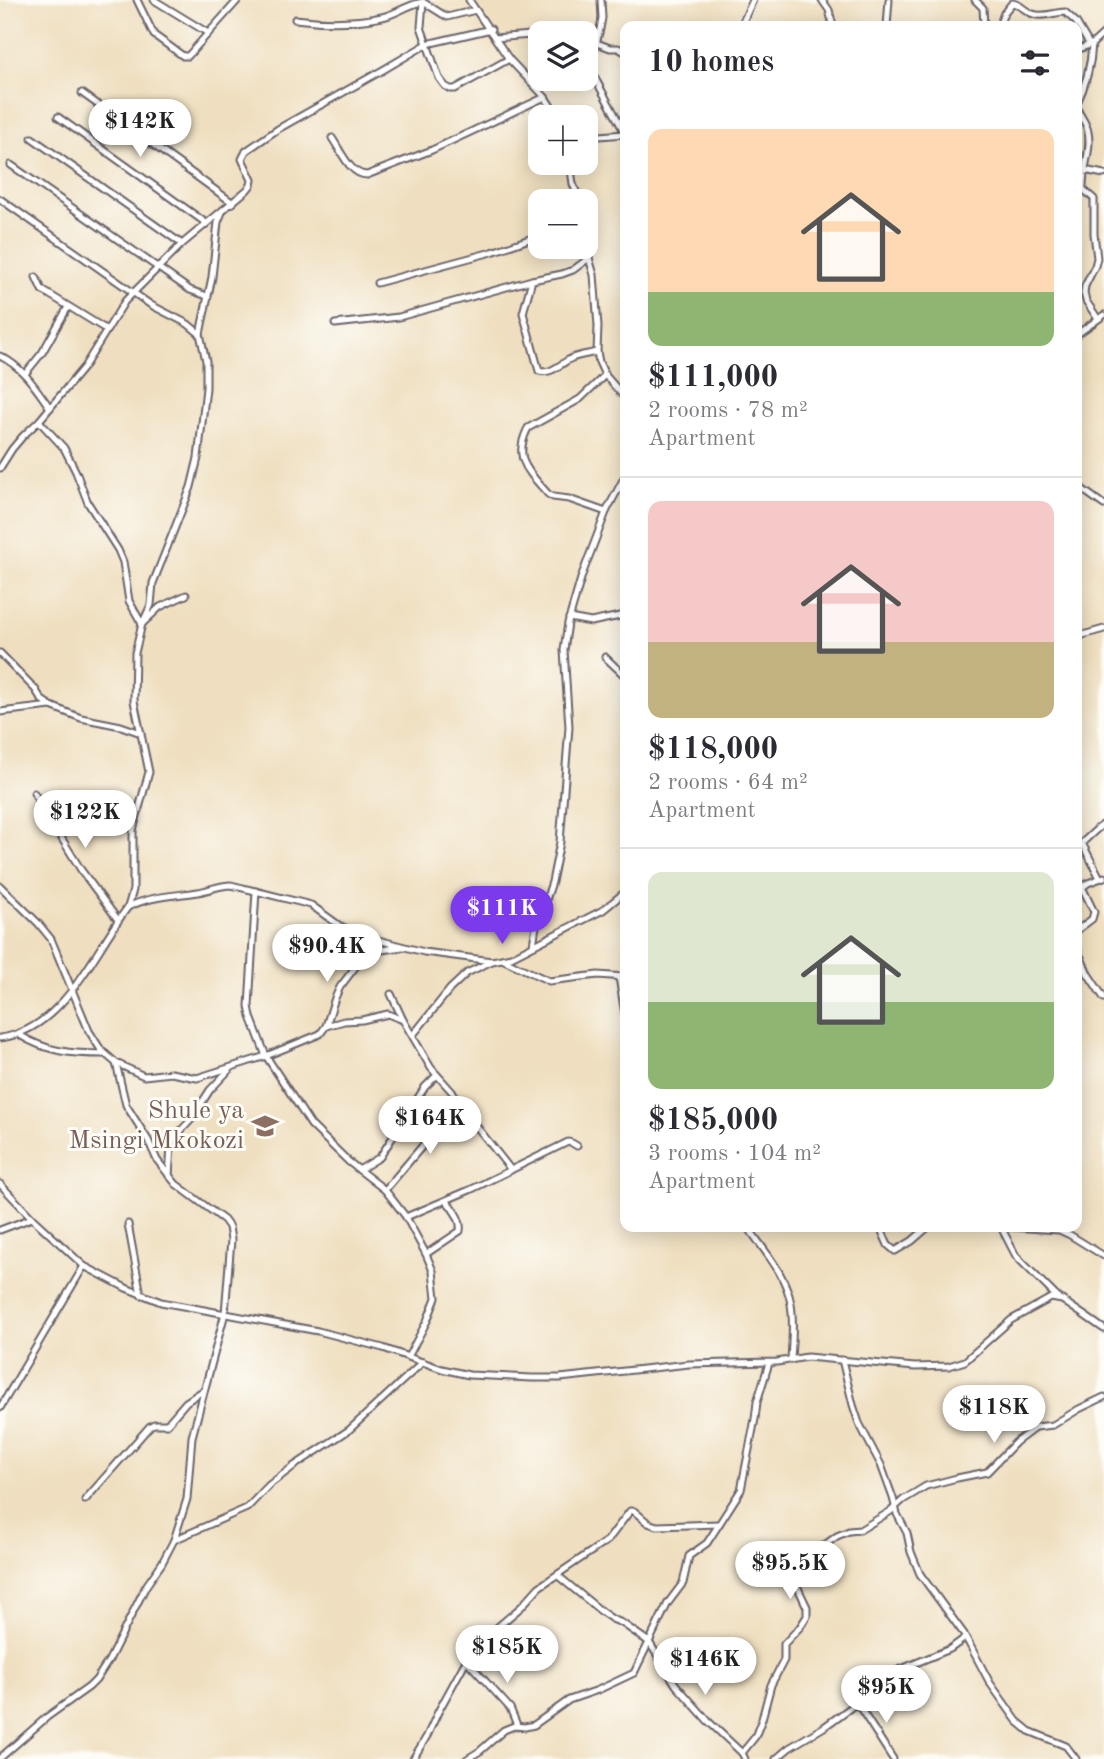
<!DOCTYPE html>
<html lang="en">
<head>
<meta charset="utf-8">
<style>
	:root { --surface:#fff; --page:#f7f7f7; --text:#2b2b33; --muted:#7c7c81; --line:#e1e1e2; --accent:#7c3aed }
	body { margin:0; font-family:"Old Standard TT",serif; background:var(--page); color:var(--text); height:100vh; display:flex; flex-direction:column; font-size:26px; white-space:nowrap }
	* { box-sizing:border-box; margin:0 }
	p { font-size:23px; color:var(--muted) }
	.icon { flex:none; width:38px; height:38px; fill:none; stroke:currentColor; stroke-width:2; stroke-linecap:round; stroke-linejoin:round }
	.map { position:relative; flex:1; overflow:hidden }
	.panel { position:absolute; left:620px; top:21px; width:462px; height:1211px; display:flex; flex-direction:column; background:var(--surface); border-radius:14px; box-shadow:0 4px 18px #0003 }
	.panel>* { flex:none }
	.fabs { position:absolute; left:528px; top:21px; display:grid; gap:14px }
	.fabs a { display:grid; place-items:center; width:70px; height:70px; border-radius:14px; background:var(--surface); box-shadow:0 4px 18px #0003; font-size:35px }
	.price { position:absolute; translate:-50% -60px; padding:0 16px; border-radius:24px; background:#fff; color:#222; font-size:23px; line-height:46px; filter:drop-shadow(0 2px 4px #0008) }
	.price::after { content:''; position:absolute; left:50%; top:42px; width:21px; height:16px; margin-left:-10px; background:inherit; clip-path:polygon(0 0,100% 0,50% 100%) }
	.price.selected { background:var(--accent); color:#fff }
	ul { padding:0; list-style:none }
	li { display:grid; align-content:center; gap:14px; height:371px; padding:0 28px }
	li+li { border-top:2px solid var(--line) }
	li span { display:grid; place-items:center; height:217px; border-radius:14px; color:#555 }
	li>.icon { margin-inline-start:auto }
	span .icon { width:126px; height:126px; fill:#fffc; stroke-width:1 }
	li b { font-size:30px }
	h2 { display:flex; justify-content:space-between; align-items:center; height:84px; padding:0 28px; font-size:30px }
	.map>svg:first-child { display:block }
	.lines { fill:none; stroke-linecap:round; stroke-linejoin:round }
	.street-casing { stroke:#6a646a; stroke-width:9 }
	.street { stroke:#fff; stroke-width:5 }
	.labels { text-anchor:middle; dominant-baseline:central; stroke-width:6; stroke-linejoin:round; paint-order:stroke }
	.education-label { font-size:26px; fill:#785e54; stroke:#fdfcf7; text-anchor:end }
</style>
</head>
<body>
<div class="map">
<svg width="1104" height="1759" viewBox="0 0 1104 1759">
	<rect width="100%" height="100%" fill="#fdfcf7"/>
	<filter id="ink" filterUnits="userSpaceOnUse"><feTurbulence type="fractalNoise" baseFrequency=".0143" numOctaves="2"/><feDisplacementMap in="SourceGraphic" scale="14" xChannelSelector="R" yChannelSelector="G"/><feConvolveMatrix kernelMatrix="1 2 1 2 8 2 1 2 1" color-interpolation-filters="sRGB"/></filter>
	<filter id="wash" filterUnits="userSpaceOnUse"><feTurbulence type="fractalNoise" baseFrequency=".00686" numOctaves="4" result="noise"/><feDisplacementMap in="SourceGraphic" scale="28" xChannelSelector="R" yChannelSelector="G"/><feGaussianBlur stdDeviation="1.57" result="paint"/><feColorMatrix in="noise" values="0 0 0 0 0 0 0 0 0 0 0 0 0 0 0 0 0 1.4 0 .05"/><feComposite in="paint" operator="in"/></filter>
	<g filter="url(#wash)">
		<rect width="100%" height="100%" fill="#efdfc0"/>
	</g>
	<g filter="url(#ink)">
		<g class="lines">
			<!-- street casing -->
			<g class="street-casing">
				<g id="street">
					<path d="M 137,0 L 154,35 L 183,56 L 188,56 L 238,0"/>
					<path d="M 154,0 L 208,33"/>
					<path d="M 469,0 L 509,59 L 545,97 L 558,117"/>
					<path d="M 601,0 L 602,18 L 600,29 L 590,65 L 597,82 L 625,133"/>
					<path d="M 822,0 L 829,10 L 833,26"/>
					<path d="M 975,0 L 983,8 L 984,26"/>
					<path d="M 423,2 L 421,27 L 439,78 L 445,86 L 450,89 L 455,89 L 509,59"/>
					<path d="M 295,19 C 325,23 353,23 382,17 C 397,14 408,4 423,2 L 447,17 L 476,10"/>
					<path d="M 741,26 L 753,0"/>
					<path d="M 887,26 L 889,0"/>
					<path d="M 999,26 L 1004,13 L 1012,3 C 1021,4 1024,11 1033,14 C 1043,18 1055,12 1065,12 L 1076,22 L 1089,44"/>
					<path d="M 495,38 L 531,35 L 541,37"/>
					<path d="M 586,39 L 610,48 L 618,48 L 625,52"/>
					<path d="M 1076,50 L 1092,44 L 1104,33"/>
					<path d="M 82,93 L 233,203"/>
					<path d="M 1076,105 C 1086,85 1091,66 1092,44"/>
					<path d="M 1076,106 C 1079,115 1087,123 1088,132 C 1092,151 1082,169 1083,189 L 1094,199 L 1094,234 L 1097,258 L 1095,266 L 1085,286 L 1084,293 L 1086,301 L 1098,319"/>
					<path d="M 58,117 L 206,223"/>
					<path d="M 586,137 L 625,134"/>
					<path d="M 32,138 L 182,244"/>
					<path d="M 332,138 C 341,151 350,175 367,175 L 432,150 L 545,97"/>
					<path d="M 570,163 L 573,184 L 580,201"/>
					<path d="M 11,165 L 190,290 L 207,296"/>
					<path d="M 1084,170 L 1104,174"/>
					<path d="M 0,199 L 151,305 L 188,324 L 200,334"/>
					<path d="M 586,222 L 590,239 L 589,258 L 594,275 L 598,326 L 597,352 L 599,362 L 605,375 L 625,398"/>
					<path d="M 36,277 L 42,290 L 107,330"/>
					<path d="M 532,280 L 523,313 L 539,371 C 551,375 561,363 572,358 C 580,355 589,354 597,352"/>
					<path d="M 377,283 L 492,252 L 541,235"/>
					<path d="M 335,324 L 399,317 L 532,280 L 562,274 L 573,270 L 589,258"/>
					<path d="M 1076,335 L 1104,315"/>
					<path d="M 0,356 C 23,367 36,388 50,408"/>
					<path d="M 25,374 L 42,353 L 68,307"/>
					<path d="M 605,375 L 580,399 L 528,428 C 512,459 529,472 548,494 L 553,497 L 569,499 L 606,512"/>
					<path d="M 39,421 L 64,448 L 76,472 L 88,503 L 118,550 L 123,562 L 129,601 L 142,624 L 160,607 L 186,595"/>
					<path d="M 0,468 L 12,449 L 23,436 L 39,421 L 84,367 L 125,301 L 182,244 L 247,190 L 251,185 L 252,180 L 242,159 L 246,151 L 278,129 L 383,70 L 427,44 L 491,29"/>
					<path d="M 1076,489 L 1082,489 L 1104,505"/>
					<path d="M 569,618 L 591,622 L 625,615"/>
					<path d="M 1076,637 L 1104,629"/>
					<path d="M 0,653 L 35,689 L 42,700 L 51,706 L 81,718 L 121,726 L 141,733"/>
					<path d="M 605,657 L 625,676"/>
					<path d="M 0,712 L 51,706"/>
					<path d="M 34,793 L 81,870 L 118,920"/>
					<path d="M 1100,878 L 1083,845 L 1083,842 L 1097,829 L 1104,824"/>
					<path d="M 0,886 L 38,923 L 51,939 L 89,1031 L 101,1050 L 116,1063 L 126,1105 L 148,1140 L 157,1160 L 176,1184 L 224,1220 L 229,1227 L 231,1240 L 225,1313 L 192,1437 L 187,1499 L 174,1540 L 162,1563 L 146,1586 L 109,1660 L 96,1680 L 89,1687 L 47,1717 L 0,1758"/>
					<path d="M 256,891 L 249,1006 L 251,1017 L 266,1056 L 311,1125 L 349,1162 L 385,1190 L 406,1217 L 426,1254 L 433,1271 L 436,1298 L 427,1321 L 408,1357"/>
					<path d="M 1076,892 L 1088,883 L 1104,877"/>
					<path d="M 128,907 C 150,896 174,896 198,892 C 210,890 219,885 231,885 L 311,905 L 340,926 L 363,936 L 424,952 L 492,961"/>
					<path d="M 1076,931 L 1092,919 L 1094,912 L 1082,887"/>
					<path d="M 533,945 L 536,926 L 541,915 L 552,882 L 560,842 L 569,727 L 564,650 L 568,623 L 582,575 L 606,512 L 625,476"/>
					<path d="M 1076,946 L 1088,974 L 1104,998"/>
					<path d="M 504,960 L 549,981 L 598,975 L 625,977"/>
					<path d="M 619,977 L 625,1014"/>
					<path d="M 391,994 L 403,1020 L 431,1068 L 454,1094 L 462,1108 L 511,1170"/>
					<path d="M 326,1026 L 344,1021 L 362,1020 L 388,1014 L 403,1020"/>
					<path d="M 18,1034 C 46,1052 72,1054 105,1054"/>
					<path d="M 413,1035 L 450,989 L 467,973 L 492,961 L 511,957 L 603,910 L 625,892"/>
					<path d="M 0,1038 C 64,1030 93,952 128,907 L 133,890 L 133,830 L 149,772 L 134,701 L 135,653 L 142,624 L 151,605 L 153,583 L 191,487 L 198,458 L 206,388 L 206,361 L 200,334 L 212,277 L 218,222 L 223,210"/>
					<path d="M 116,1063 L 144,1076 L 171,1073 L 197,1078 L 266,1056 L 320,1034 L 326,1026 L 335,998 L 340,987 L 356,966 L 374,951 L 403,947"/>
					<path d="M 359,1170 L 380,1157 L 425,1087 L 437,1075"/>
					<path d="M 169,1176 L 171,1146 L 173,1139 L 190,1121 L 210,1090 L 229,1070"/>
					<path d="M 0,1184 L 32,1218 L 84,1266 L 126,1288 L 161,1302 L 318,1331 L 383,1348 L 442,1369 L 469,1375 L 532,1378 L 560,1378 L 689,1364 L 777,1362 L 807,1357 L 915,1367 L 949,1366 L 965,1361 L 1011,1320 L 1051,1298 L 1062,1300 L 1104,1329"/>
					<path d="M 385,1190 L 430,1137 L 462,1108"/>
					<path d="M 406,1217 L 472,1189 L 568,1142 L 572,1143 L 577,1146"/>
					<path d="M 128,1224 L 141,1295"/>
					<path d="M 748,1227 C 764,1251 786,1274 791,1304 C 794,1322 792,1342 791,1360"/>
					<path d="M 880,1227 L 888,1245 L 895,1251 L 912,1241 L 928,1227"/>
					<path d="M 1001,1227 L 1016,1256 L 1058,1298"/>
					<path d="M 1011,1227 L 1059,1230 L 1070,1235 L 1104,1256"/>
					<path d="M 0,1230 L 32,1218"/>
					<path d="M 426,1254 L 460,1231 C 462,1219 453,1210 447,1201"/>
					<path d="M 842,1360 L 853,1405 L 859,1423 L 881,1465 L 893,1498 L 897,1514 L 907,1533 L 911,1552 L 920,1574 L 964,1634 L 990,1683 L 1017,1721 L 1029,1731 L 1066,1746 L 1076,1759"/>
					<path d="M 0,1408 L 84,1266"/>
					<path d="M 85,1500 L 150,1426 L 154,1424 L 167,1424 L 186,1402 L 204,1390"/>
					<path d="M 174,1540 L 247,1508 L 269,1485 L 294,1466 L 349,1430 L 423,1362"/>
					<path d="M 557,1575 L 602,1612 L 612,1619 L 622,1623 L 649,1642 L 676,1685 L 708,1721 L 742,1753 L 745,1759"/>
					<path d="M 466,1660 L 510,1708 L 517,1725"/>
					<path d="M 857,1703 L 893,1759"/>
					<path d="M 742,1753 L 755,1737 L 762,1719 L 771,1685 L 784,1660 L 784,1644 L 800,1627 L 807,1616 L 807,1607 L 798,1588 L 795,1576 L 798,1569 L 808,1557 L 837,1536 L 849,1531 L 860,1530 L 891,1511 L 903,1500 L 926,1486 L 957,1478 L 987,1472 L 1016,1442 L 1036,1427 L 1053,1425 L 1079,1409 L 1104,1397"/>
					<path d="M 413,1759 L 427,1736 L 438,1712 L 473,1648 L 521,1607 L 539,1587 L 608,1540 L 630,1511 L 634,1511 L 648,1523 L 657,1526 L 719,1524"/>
					<path d="M 467,1759 L 480,1751 L 504,1730 L 514,1726 L 525,1727 L 534,1725 L 569,1700 L 598,1690 L 634,1673 L 668,1603 L 683,1583 L 689,1556 L 707,1543 L 741,1490 L 755,1419 L 757,1402 L 769,1363"/>
					<path d="M 776,1759 L 789,1748 L 824,1727 L 857,1703 L 894,1672 L 950,1649 L 965,1638"/>
				</g>
			</g>
			<!-- street -->
			<use href="#street" class="street"/>
		</g>
	</g>
	<!-- icons -->
	<defs>
		<g id="school-bare" transform="scale(2.1)"><path d="M0-5L7-2L0 1L-7-2ZM-4 1L0 2.5L4 1V4Q0 6-4 4Z" fill="#8d6e63" stroke="#fdfcf7" stroke-width="2.5" paint-order="stroke"/></g>
	</defs>
	<g fill-rule="evenodd">
		<use href="#school-bare" x="265" y="1126"/>
	</g>
	<g class="labels">
		<!-- education labels -->
		<g class="education-label">
			<text x="244" y="1111">Shule ya<tspan x="244" dy="30">Msingi Mkokozi</tspan></text>
		</g>
	</g>
</svg>
<div class="fabs">
<a><svg class="icon" aria-label="layers" viewBox="0 0 24 24"><path d="M12 4l9 5-9 5-9-5zM3 14l9 5 9-5"/></svg></a>
<a>+</a>
<a>−</a>
</div>
<b class="price" style="left:140px;top:159px">$142K</b>
<b class="price" style="left:85px;top:850px">$122K</b>
<b class="price selected" style="left:502px;top:946px">$111K</b>
<b class="price" style="left:327px;top:984px">$90.4K</b>
<b class="price" style="left:430px;top:1156px">$164K</b>
<b class="price" style="left:994px;top:1445px">$118K</b>
<b class="price" style="left:790px;top:1601px">$95.5K</b>
<b class="price" style="left:507px;top:1685px">$185K</b>
<b class="price" style="left:705px;top:1697px">$146K</b>
<b class="price" style="left:886px;top:1725px">$95K</b>
<section class="panel">
<h2>10 homes<svg class="icon" aria-label="filters" viewBox="0 0 24 24"><path d="M4 7h16M4 17h16"/><circle cx="9" cy="7" r="2"/><circle cx="15" cy="17" r="2"/></svg></h2>
<ul>
<li><span style="background:linear-gradient(#ffd9b3 75%,#8fb573 0)"><svg class="icon" aria-label="home" viewBox="0 0 24 24"><path d="M3 11l9-7 9 7M6 9v11h12V9"/></svg></span><div><b>$111,000</b><p>2 rooms · 78 m²</p><p>Apartment</p></div></li>
<li><span style="background:linear-gradient(#f6c9c9 65%,#c2b280 0)"><svg class="icon" aria-label="home" viewBox="0 0 24 24"><path d="M3 11l9-7 9 7M6 9v11h12V9"/></svg></span><div><b>$118,000</b><p>2 rooms · 64 m²</p><p>Apartment</p></div></li>
<li><span style="background:linear-gradient(#dfe7d0 60%,#8fb573 0)"><svg class="icon" aria-label="home" viewBox="0 0 24 24"><path d="M3 11l9-7 9 7M6 9v11h12V9"/></svg></span><div><b>$185,000</b><p>3 rooms · 104 m²</p><p>Apartment</p></div></li>
</ul>
</section>
</div>
</body>
</html>
